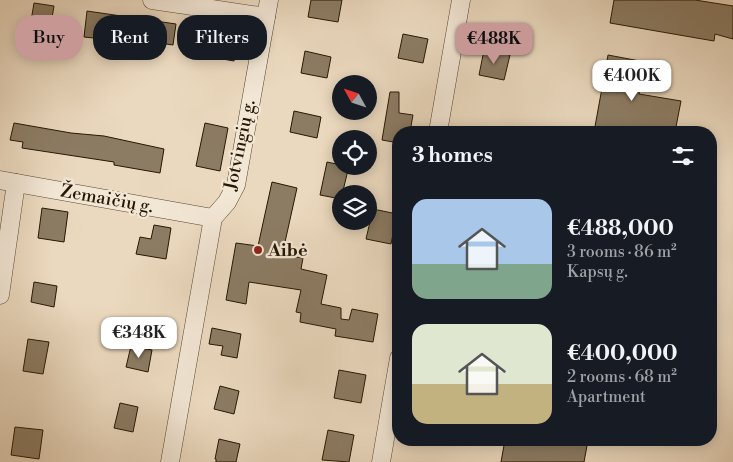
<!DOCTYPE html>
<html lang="en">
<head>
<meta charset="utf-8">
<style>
	:root { --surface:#171b24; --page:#242831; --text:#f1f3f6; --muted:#9ea1a6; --accent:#c59692 }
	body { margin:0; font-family:"Libre Bodoni",serif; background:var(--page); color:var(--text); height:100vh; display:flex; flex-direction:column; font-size:19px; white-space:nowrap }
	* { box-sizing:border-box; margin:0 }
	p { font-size:16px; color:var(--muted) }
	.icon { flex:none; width:28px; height:28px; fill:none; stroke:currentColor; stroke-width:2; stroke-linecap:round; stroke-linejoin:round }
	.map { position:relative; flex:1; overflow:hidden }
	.drawer { position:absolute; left:392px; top:126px; width:325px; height:320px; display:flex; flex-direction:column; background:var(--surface); border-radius:20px; box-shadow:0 2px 12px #0003 }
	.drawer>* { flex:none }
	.guide { position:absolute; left:15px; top:15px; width:302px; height:45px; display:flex; gap:10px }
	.needle { width:32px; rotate:310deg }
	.fabs { position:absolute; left:332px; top:75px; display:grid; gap:10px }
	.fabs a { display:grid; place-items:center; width:45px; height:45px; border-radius:50%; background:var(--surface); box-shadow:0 2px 12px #0003; font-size:25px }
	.price { position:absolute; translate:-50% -42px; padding:0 11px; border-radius:10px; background:#fff; color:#222; font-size:16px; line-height:32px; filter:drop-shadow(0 1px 2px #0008) }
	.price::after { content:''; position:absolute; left:50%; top:30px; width:15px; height:11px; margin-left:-8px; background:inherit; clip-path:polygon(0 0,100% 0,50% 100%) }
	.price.current { background:var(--accent); color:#111 }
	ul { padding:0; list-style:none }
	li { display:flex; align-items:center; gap:15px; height:125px; padding:0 20px }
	li span { display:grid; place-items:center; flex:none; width:140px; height:100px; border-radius:15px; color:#555 }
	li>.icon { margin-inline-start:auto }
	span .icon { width:60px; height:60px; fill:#fffc; stroke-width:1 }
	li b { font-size:21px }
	h2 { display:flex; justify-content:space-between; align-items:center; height:60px; padding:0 20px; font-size:21px }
	.tag { padding:0 18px; border-radius:20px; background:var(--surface); box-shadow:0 2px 12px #0003; font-size:18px; line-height:45px }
	.tag.current { background:var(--accent); color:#111 }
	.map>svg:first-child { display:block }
	.building { fill:#8c7c64; stroke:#261702 }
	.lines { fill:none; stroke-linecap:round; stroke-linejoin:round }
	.street-casing { stroke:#574831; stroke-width:19 }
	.street { stroke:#f2e6d5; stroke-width:18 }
	.poi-dot { fill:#8f2418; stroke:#f2e6d5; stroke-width:2 }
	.labels { text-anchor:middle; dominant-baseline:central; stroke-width:4.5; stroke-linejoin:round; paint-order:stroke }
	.street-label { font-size:18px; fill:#261702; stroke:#f2e6d5 }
	.poi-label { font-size:18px; font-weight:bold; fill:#261702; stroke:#f2e6d5; text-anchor:start }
</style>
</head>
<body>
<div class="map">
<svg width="733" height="462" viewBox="0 0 733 462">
	<rect width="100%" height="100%" fill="#ebd9bf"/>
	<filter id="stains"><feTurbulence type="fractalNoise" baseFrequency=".004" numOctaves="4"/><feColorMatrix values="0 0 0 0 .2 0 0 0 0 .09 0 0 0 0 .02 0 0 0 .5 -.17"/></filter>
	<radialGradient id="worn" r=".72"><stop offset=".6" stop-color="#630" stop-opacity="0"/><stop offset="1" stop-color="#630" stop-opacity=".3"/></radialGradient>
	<!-- building -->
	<g class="building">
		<path d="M 311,0 L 342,0 L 338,22 L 308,17 Z"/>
		<path d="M 614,0 L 695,0 L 733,6 L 733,39 L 715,34 L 714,41 L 610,23 Z"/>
		<path d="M 34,3 L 54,6 L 49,36 L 29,33 Z"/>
		<path d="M 87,11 L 176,24 L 173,45 L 114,36 L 113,40 L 84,37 Z"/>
		<path d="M 217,26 L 240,31 L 234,61 L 211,57 Z"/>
		<path d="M 403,34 L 428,39 L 423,63 L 398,58 Z"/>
		<path d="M 484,50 L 510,55 L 504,80 L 479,75 Z"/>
		<path d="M 305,51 L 331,57 L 327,78 L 301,73 Z"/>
		<path d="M 608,55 L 645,62 L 639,94 L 681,101 L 675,132 L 594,132 Z"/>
		<path d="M 390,92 L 399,92 L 399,113 L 413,115 L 410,132 L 399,132 L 399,143 L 382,140 Z"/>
		<path d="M 294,111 L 321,117 L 317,138 L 290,132 Z"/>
		<path d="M 14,123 L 71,133 L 104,136 L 164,149 L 160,173 L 114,165 L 114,162 L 22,148 L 23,142 L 10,140 Z"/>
		<path d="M 205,123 L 228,128 L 220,171 L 196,166 Z"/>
		<path d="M 327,162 L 341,165 L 341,166 L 349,166 L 341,199 L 320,195 Z"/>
		<path d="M 272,182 L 297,188 L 283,251 L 291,252 L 290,256 L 303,258 L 301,269 L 327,275 L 321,304 L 341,308 L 341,319 L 349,320 L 352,309 L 378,314 L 373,342 L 335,336 L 336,329 L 300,322 L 301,313 L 296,312 L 301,290 L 249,282 L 246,304 L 226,300 L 236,243 L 258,246 Z"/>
		<path d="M 42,208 L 68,212 L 64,242 L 38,238 Z"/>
		<path d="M 373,209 L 397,214 L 391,244 L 366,239 Z"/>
		<path d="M 154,225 L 171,228 L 166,259 L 136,254 L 140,237 L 151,239 Z"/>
		<path d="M 34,282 L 57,286 L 54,307 L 31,302 Z"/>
		<path d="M 212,328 L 241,334 L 237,358 L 221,355 L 223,346 L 209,344 Z"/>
		<path d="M 28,339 L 49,342 L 43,374 L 23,371 Z"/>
		<path d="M 131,346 L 152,350 L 148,372 L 126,367 Z"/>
		<path d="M 339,370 L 366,375 L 361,403 L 334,398 Z"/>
		<path d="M 220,386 L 239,391 L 234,414 L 214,409 Z"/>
		<path d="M 120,403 L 138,407 L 133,432 L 114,428 Z"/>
		<path d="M 15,427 L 43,430 L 39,459 L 11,455 Z"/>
		<path d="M 328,430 L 354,435 L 349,462 L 322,460 Z"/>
		<path d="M 219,439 L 240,444 L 236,462 L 216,462 L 216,459 L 215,459 Z"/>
		<path d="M 505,440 L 588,440 L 584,462 L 501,462 Z"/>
	</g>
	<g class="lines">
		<!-- street casing -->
		<g class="street-casing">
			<g id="street">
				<path d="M 152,0 L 266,17"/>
				<path d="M 438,132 L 461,0"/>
				<path d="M 0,180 L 213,218"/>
				<path d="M 0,295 L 16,183"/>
				<path d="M 170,462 L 213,218 L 227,202 L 236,185 L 269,0"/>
				<path d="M 381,462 L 399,358"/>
			</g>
		</g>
		<!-- street -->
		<use href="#street" class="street"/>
	</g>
	<!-- markers -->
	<circle class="poi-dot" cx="258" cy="250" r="5"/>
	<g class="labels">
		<!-- street labels -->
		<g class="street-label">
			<text transform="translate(240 145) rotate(-78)">Jotvingių g.</text>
			<text transform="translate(107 199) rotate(10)">Žemaičių g.</text>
		</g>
		<!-- poi labels -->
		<g class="poi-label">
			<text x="268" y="250">Aibė</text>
		</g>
	</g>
	<rect width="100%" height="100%" filter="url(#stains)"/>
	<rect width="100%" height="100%" fill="url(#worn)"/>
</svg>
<div class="fabs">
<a><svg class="needle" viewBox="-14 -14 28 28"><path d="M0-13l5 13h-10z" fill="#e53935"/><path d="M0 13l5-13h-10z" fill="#9ea1a6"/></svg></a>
<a><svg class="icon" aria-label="locate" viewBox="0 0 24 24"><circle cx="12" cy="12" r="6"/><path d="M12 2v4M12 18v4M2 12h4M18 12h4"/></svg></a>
<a><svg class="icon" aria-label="layers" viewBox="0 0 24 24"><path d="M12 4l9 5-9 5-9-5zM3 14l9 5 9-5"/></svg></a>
</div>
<b class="price current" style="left:494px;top:65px">€488K</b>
<b class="price" style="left:632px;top:102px">€400K</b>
<b class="price" style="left:139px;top:359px">€348K</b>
<div class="guide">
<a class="tag current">Buy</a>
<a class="tag">Rent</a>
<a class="tag">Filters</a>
</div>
<section class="drawer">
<h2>3 homes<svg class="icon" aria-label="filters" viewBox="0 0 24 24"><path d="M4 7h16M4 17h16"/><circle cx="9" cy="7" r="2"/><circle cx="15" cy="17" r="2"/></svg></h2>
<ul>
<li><span style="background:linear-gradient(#a9c7e8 65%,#7fa58c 0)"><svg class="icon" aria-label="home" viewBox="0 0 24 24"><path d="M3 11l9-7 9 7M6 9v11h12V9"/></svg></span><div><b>€488,000</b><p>3 rooms · 86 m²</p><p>Kapsų g.</p></div></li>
<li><span style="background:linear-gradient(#dfe7d0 60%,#c2b280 0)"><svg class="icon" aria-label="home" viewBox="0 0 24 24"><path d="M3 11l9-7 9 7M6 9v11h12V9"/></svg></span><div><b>€400,000</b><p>2 rooms · 68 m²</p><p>Apartment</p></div></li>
</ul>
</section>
</div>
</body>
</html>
